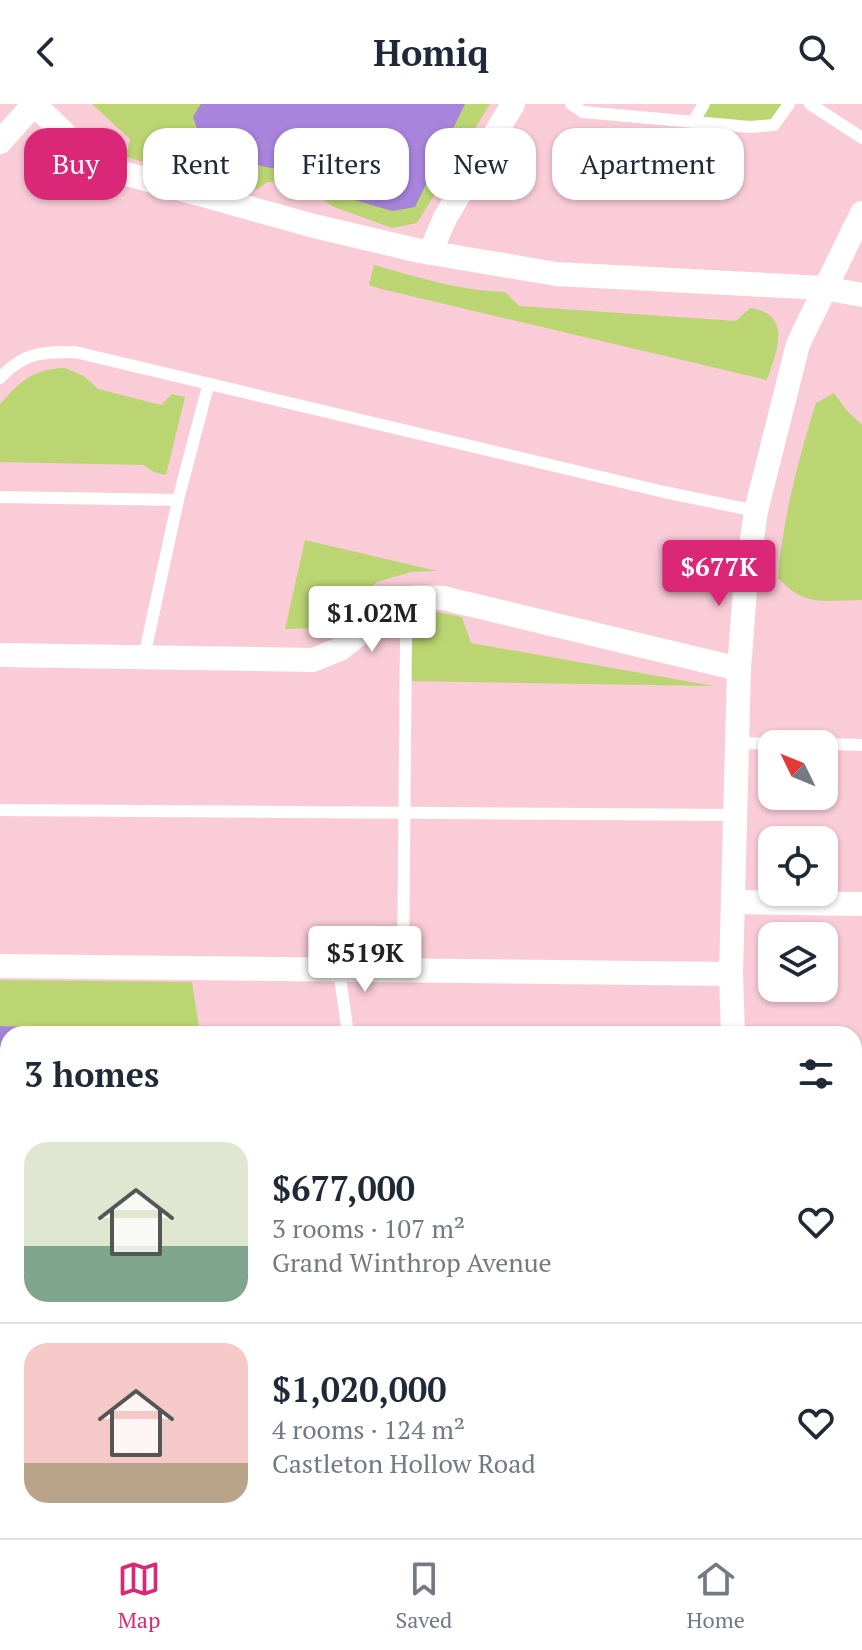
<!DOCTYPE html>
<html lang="en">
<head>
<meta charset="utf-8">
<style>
	:root { --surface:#fff; --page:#f2f2f3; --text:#1f2937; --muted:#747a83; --line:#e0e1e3; --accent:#db2777 }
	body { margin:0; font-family:"PT Serif",serif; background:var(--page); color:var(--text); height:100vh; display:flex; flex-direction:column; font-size:30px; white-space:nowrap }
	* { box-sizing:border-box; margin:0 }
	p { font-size:26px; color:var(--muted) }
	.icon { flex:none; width:44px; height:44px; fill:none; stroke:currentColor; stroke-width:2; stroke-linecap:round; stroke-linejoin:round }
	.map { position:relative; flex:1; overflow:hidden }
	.drawer { position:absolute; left:0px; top:922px; width:862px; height:512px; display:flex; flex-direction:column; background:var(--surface); border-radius:24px 24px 0 0; box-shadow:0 2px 6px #0004 }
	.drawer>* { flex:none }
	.guide { position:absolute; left:24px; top:24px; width:814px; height:72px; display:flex; gap:16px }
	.needle { width:52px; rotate:313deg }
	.controls { position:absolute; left:758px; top:626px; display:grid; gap:16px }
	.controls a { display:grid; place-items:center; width:80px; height:80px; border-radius:16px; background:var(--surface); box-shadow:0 2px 6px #0004; font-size:40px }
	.price { position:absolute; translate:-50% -68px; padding:0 18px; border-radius:8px; background:#fff; color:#222; font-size:26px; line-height:52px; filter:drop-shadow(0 2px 4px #0008) }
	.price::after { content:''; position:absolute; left:50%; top:48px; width:24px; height:18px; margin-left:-12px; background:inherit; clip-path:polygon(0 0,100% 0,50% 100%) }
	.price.current { background:var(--accent); color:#fff }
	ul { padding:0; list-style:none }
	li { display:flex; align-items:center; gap:24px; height:200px; padding:0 24px }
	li+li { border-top:2px solid var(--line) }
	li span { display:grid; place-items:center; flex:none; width:224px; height:160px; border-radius:24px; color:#555 }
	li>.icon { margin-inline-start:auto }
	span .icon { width:96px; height:96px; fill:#fffc; stroke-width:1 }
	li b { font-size:34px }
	h2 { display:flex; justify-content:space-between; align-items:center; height:96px; padding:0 24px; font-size:34px }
	.pill { padding:0 28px; border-radius:24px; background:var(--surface); box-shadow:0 2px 6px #0004; font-size:28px; line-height:72px }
	.pill.current { background:var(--accent); color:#fff }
	header { display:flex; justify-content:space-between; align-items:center; height:104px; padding:0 24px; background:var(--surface); font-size:36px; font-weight:800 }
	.tabs { display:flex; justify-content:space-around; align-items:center; height:112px; border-top:2px solid var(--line); background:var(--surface); font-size:22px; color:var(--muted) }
	.tabs a { display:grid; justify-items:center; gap:4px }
	.tabs .current { color:var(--accent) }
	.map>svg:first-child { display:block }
	.green { fill:#bad572 }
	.water { fill:#a884dc }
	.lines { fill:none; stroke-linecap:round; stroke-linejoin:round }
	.service { stroke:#fff; stroke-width:12 }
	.minor { stroke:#fff; stroke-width:24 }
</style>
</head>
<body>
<header><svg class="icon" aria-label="back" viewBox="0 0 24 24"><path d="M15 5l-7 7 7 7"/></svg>Homiq<svg class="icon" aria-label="search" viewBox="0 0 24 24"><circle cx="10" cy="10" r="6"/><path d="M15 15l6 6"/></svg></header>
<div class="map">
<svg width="862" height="1434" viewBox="0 0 862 1434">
	<rect width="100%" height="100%" fill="#faccd7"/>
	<!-- green -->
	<g class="green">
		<path d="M 92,0 L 490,0 L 417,119 L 392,124 L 334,103 L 296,78 L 268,78 L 257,85 L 214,78 L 126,53 L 130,35 Z"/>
		<path d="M 704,0 L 789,0 L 774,21 L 693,18 Z"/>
		<path d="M 374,161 C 417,173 461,187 505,188 L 519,202 L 736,217 L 750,204 C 794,210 776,249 767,276 L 381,185 L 369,181 Z"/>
		<path d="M 65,264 L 84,272 L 98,285 L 161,301 L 172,290 L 185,293 L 166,371 L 154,368 L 144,361 L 0,358 L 0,300 C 21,277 32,265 65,264 Z"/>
		<path d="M 834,289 L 847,307 L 862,321 L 862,496 C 824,496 806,504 778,474 C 783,414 798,356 816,299 Z"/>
		<path d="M 305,436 L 437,467 L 411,468 L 377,478 L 336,513 L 316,524 L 285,525 Z"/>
		<path d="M 426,506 L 462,513 L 471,539 L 714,582 L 406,577 L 404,517 Z"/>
		<path d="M 0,876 L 192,878 L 200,930 L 113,930 L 105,925 L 0,922 Z"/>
		<path d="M 862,980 L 862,1228 L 854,1264 L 854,1006 Z"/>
		<path d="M 745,1426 L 819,1426 L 818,1434 L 753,1434 Z"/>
	</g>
	<!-- water -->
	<g class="water">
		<path d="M 201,0 L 465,0 L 415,103 L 392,107 L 327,88 L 311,72 L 261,62 L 201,36 L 193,13 Z"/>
		<path d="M 0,922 L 106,925 L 113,930 L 8,930 L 8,1382 L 0,1383 Z"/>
		<path d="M 862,1280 L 862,1434 L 830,1434 L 831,1426 L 854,1426 L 854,1307 Z"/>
		<path d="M 83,1426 L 525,1426 L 543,1434 L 92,1434 Z"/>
	</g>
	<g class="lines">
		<!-- service -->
		<g class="service">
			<path d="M 571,0 L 583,8 L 750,23 L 774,21 L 789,0"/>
			<path d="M 810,0 L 862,34"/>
			<path d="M 693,18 L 704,0"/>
			<path d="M 0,274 C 24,248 42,248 75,248 L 664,388 L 756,407"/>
			<path d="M 0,393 L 178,396"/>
			<path d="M 398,499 L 406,532 L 403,866"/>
			<path d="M 144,553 L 178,396 L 208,282"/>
			<path d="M 737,639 L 796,640"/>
			<path d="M 824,640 L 862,641"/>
			<path d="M 0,706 L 736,711"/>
			<path d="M 339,866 L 348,930"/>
		</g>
		<!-- minor -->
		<g class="minor">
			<path d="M 0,38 L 34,0 L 98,62 L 314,122 L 420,147 L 556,170 L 824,184 L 862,191"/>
			<path d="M 430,149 L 445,114 L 513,0"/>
			<path d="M 0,551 L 313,556 L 340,545 L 398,499 L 417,493 L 443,494 L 739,565"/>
			<path d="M 735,798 L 862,800"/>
			<path d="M 0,862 L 731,870"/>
			<path d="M 733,930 L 731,870 L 739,565 L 745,486 L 756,407 L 798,240 L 862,109"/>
			<path d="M 721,1434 L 722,1426"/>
		</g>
	</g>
</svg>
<div class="controls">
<a><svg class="needle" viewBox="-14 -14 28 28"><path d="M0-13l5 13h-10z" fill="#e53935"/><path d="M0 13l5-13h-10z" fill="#747a83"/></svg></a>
<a><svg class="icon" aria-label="locate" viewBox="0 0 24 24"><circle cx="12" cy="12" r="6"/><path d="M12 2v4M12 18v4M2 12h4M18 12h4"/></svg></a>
<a><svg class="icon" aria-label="layers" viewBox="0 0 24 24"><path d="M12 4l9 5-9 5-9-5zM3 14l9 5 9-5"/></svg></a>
</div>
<b class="price current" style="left:719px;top:504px">$677K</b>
<b class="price" style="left:372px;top:550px">$1.02M</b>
<b class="price" style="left:365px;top:890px">$519K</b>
<div class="guide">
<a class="pill current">Buy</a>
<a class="pill">Rent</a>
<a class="pill">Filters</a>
<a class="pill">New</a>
<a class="pill">Apartment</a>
</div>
<section class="drawer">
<h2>3 homes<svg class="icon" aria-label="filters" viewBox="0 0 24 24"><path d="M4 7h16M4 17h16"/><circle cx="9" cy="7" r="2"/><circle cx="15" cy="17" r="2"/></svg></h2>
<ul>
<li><span style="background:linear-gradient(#dfe7d0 65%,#7fa58c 0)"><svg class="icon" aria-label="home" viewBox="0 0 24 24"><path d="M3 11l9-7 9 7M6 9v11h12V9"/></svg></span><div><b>$677,000</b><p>3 rooms · 107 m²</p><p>Grand Winthrop Avenue</p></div><svg class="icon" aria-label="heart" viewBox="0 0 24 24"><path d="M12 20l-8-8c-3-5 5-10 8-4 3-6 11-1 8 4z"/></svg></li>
<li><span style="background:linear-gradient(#f6c9c9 75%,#b9a48a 0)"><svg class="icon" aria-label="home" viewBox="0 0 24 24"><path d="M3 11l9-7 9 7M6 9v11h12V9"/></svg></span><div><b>$1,020,000</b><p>4 rooms · 124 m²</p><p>Castleton Hollow Road</p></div><svg class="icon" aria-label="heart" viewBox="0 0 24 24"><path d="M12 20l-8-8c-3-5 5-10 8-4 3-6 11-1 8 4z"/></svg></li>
</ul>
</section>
</div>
<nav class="tabs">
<a class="current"><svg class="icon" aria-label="map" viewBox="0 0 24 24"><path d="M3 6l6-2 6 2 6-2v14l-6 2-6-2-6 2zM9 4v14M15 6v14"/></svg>Map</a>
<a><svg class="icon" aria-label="saved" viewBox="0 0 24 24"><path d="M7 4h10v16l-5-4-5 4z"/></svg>Saved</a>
<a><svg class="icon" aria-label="home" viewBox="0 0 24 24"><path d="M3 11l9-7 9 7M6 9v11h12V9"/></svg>Home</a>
</nav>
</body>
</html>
